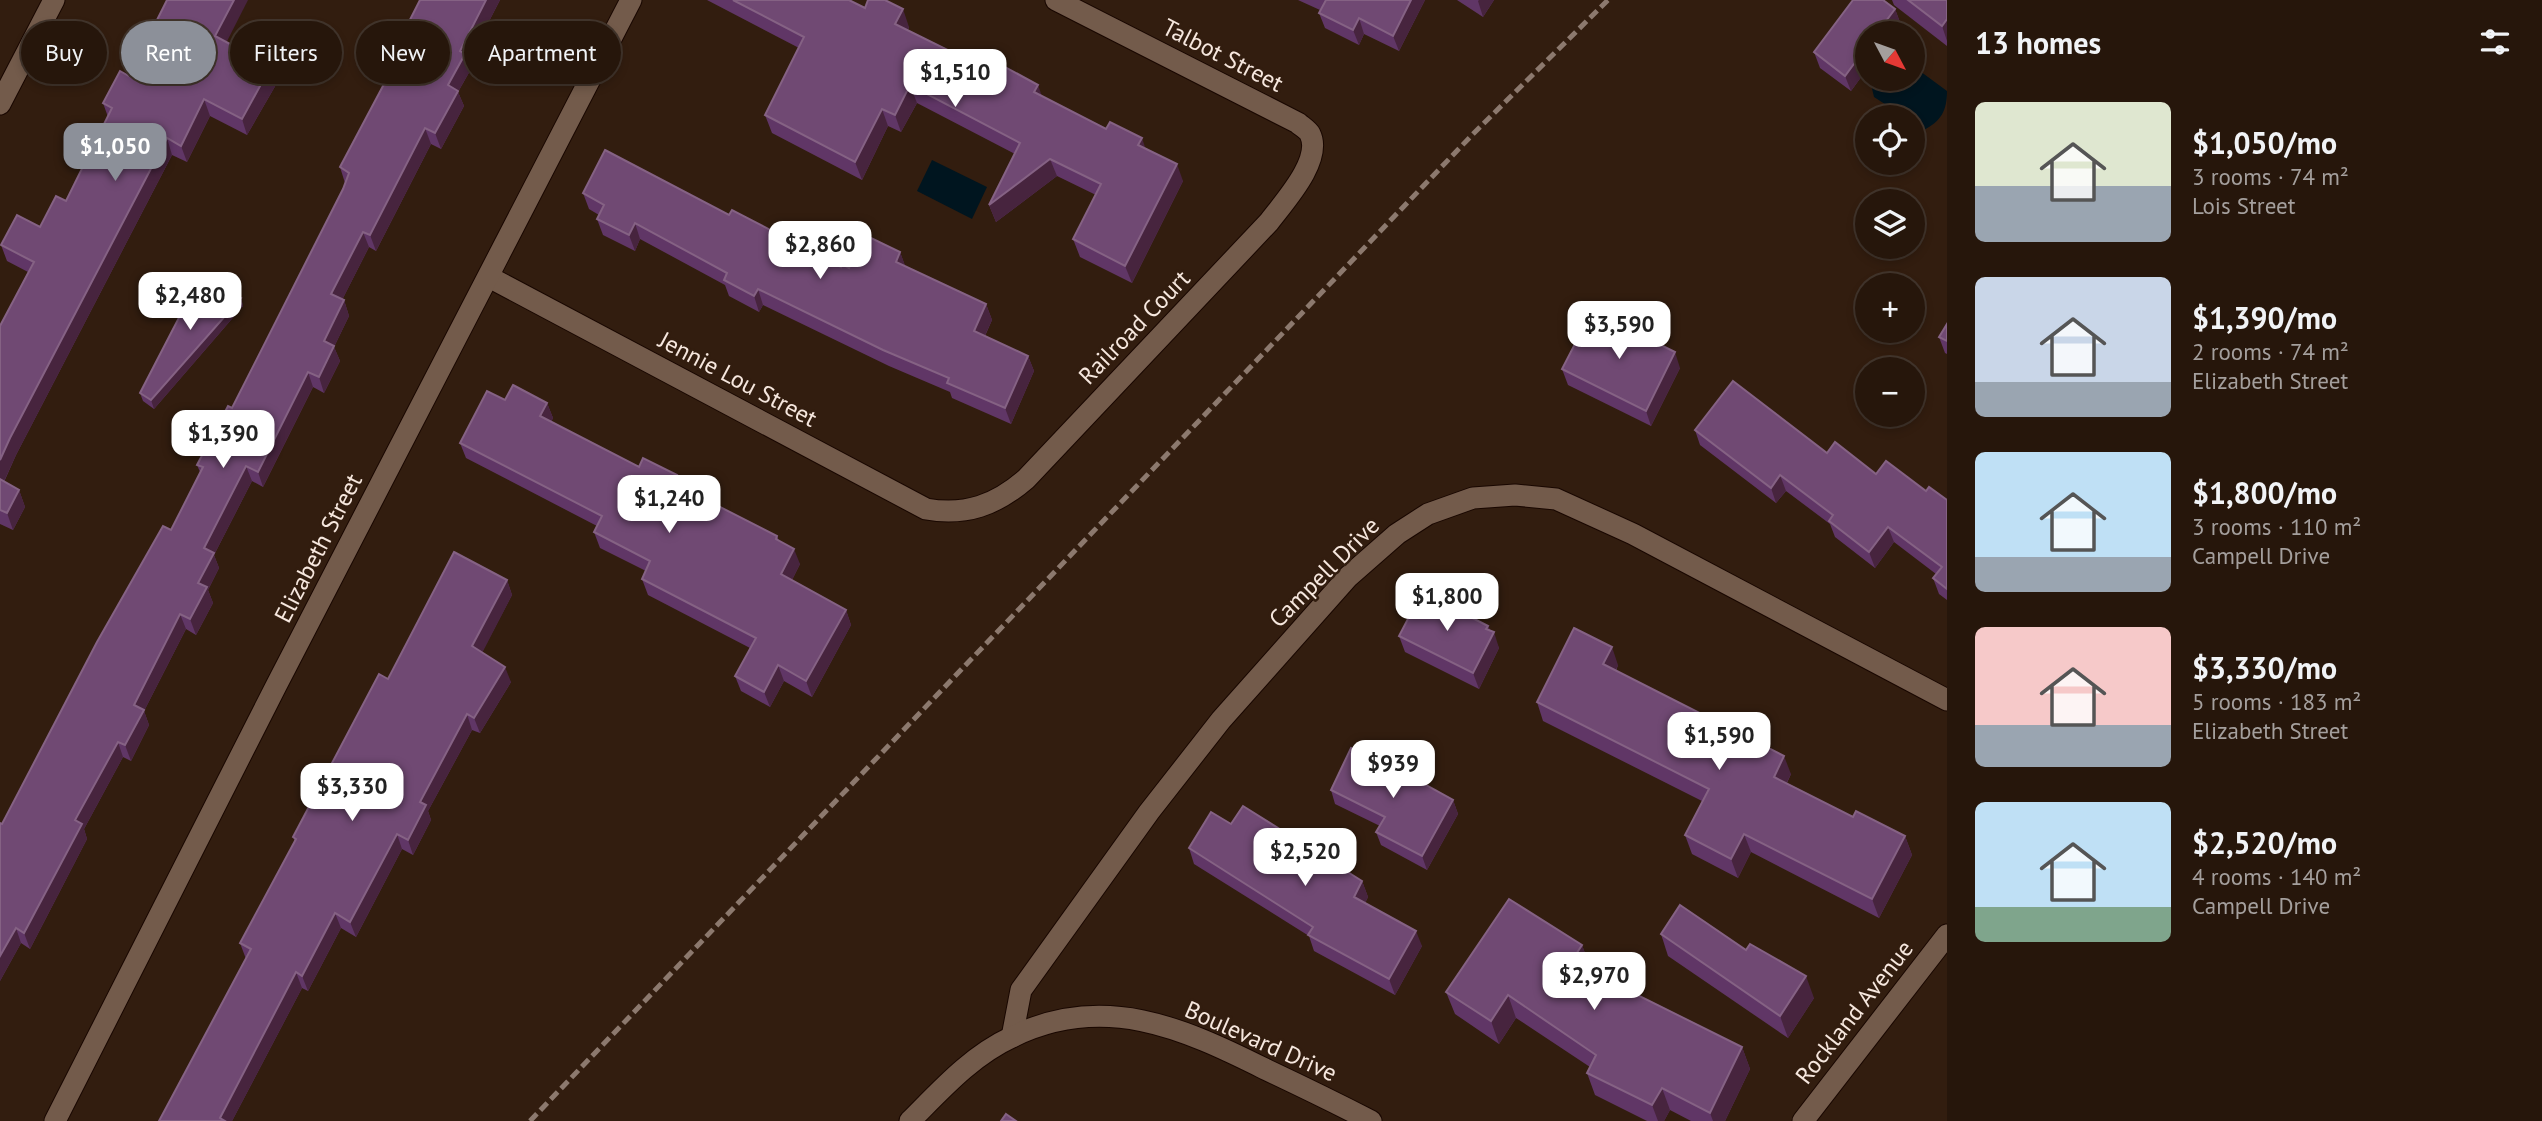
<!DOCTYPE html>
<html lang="en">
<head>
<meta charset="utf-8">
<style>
	:root { --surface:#26160b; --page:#322319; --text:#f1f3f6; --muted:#a49f9d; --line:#42352c; --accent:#8c9099 }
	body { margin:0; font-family:"PT Sans",sans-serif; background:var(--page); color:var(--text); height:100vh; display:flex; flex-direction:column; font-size:26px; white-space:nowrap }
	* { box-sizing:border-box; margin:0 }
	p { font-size:23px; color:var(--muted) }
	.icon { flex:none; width:38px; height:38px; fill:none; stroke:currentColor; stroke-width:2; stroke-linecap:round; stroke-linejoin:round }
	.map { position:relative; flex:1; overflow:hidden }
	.sheet { display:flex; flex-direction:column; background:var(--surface); width:595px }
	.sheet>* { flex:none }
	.top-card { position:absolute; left:21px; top:21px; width:665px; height:63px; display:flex; gap:14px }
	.needle { width:46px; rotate:131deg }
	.fabs { position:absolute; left:1855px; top:21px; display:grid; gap:14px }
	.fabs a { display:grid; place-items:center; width:70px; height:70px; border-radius:50%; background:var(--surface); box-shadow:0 4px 10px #0003,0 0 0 2px var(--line); font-size:35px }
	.price { position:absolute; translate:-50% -60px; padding:0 16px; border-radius:14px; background:#fff; color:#222; font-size:23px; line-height:46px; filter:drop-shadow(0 2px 4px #0008) }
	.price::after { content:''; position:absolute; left:50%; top:42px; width:21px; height:16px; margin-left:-10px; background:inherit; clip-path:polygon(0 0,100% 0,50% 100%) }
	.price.on { background:var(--accent); color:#fff }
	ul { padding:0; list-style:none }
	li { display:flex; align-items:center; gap:21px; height:175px; padding:0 28px }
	li span { display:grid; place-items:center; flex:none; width:196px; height:140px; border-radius:10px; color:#555 }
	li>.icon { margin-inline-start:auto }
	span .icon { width:84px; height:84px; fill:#fffc; stroke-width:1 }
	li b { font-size:30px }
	h2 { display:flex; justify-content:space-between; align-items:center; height:84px; padding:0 28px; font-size:30px }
	.pill { padding:0 24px; border-radius:32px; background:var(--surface); box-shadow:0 4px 10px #0003,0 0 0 2px var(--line); font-size:24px; line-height:63px }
	.pill.on { background:var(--accent); color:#fff }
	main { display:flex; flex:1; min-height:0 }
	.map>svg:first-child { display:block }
	.water { fill:#00151f }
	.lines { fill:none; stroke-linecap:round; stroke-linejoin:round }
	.minor-casing { stroke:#190700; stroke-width:23 }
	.minor { stroke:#735b4b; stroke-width:21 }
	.rail { stroke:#8c796e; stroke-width:5; stroke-dasharray:10 5; stroke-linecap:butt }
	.wall { fill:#603666 }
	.shaded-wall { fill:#47243e }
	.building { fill:#704973; stroke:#856284; stroke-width:2 }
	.labels { text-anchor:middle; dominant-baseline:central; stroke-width:5; stroke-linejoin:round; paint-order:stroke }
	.street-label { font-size:24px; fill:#f6e7de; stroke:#321d0f }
</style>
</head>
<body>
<main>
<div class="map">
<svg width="1947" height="1121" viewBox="0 0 1947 1121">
	<rect width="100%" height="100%" fill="#321d0f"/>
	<!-- water -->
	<g class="water">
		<path d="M 1913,66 L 1947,91 C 1947,111 1941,121 1924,130 L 1913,123 L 1913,117 L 1905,117 L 1874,97 L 1870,80 L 1913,79 Z"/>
		<path d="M 932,160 L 987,187 L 972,219 L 917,191 Z"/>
	</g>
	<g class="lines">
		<!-- minor casing -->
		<g class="minor-casing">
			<g id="minor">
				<path d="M 0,104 L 54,0"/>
				<path d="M 489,277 L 926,509 C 966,516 996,505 1026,479 L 1269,222 C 1284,202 1323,160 1310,134 C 1308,130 1301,126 1298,123 L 1056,0"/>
				<path d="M 1012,1037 L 1021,990 L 1149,812 L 1221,720 L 1348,577 L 1397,534 L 1428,514 L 1473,498 L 1515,495 L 1556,499 L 1633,534 L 1947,700"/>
				<path d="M 55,1121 L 276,686 L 631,0"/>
				<path d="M 910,1121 C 941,1090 971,1056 1012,1037 C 1103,992 1183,1028 1265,1069 C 1301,1086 1336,1103 1371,1121"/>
				<path d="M 1803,1121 L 1947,935"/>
			</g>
		</g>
		<!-- minor -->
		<use href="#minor" class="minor"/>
		<!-- rail -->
		<path class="rail" d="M 530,1121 L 1473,134 L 1608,0"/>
	</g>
	<!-- wall -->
	<g class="wall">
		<path d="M 420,0 L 500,0 L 468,62 L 471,69 L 458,92 L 464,106 L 441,149 L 431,144 L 376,251 L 369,247 L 342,300 L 344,300 L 349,316 L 334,347 L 340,361 L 324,393 L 313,387 L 263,487 L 252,481 L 214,555 L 219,568 L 208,590 L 213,603 L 196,635 L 186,629 L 144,711 L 149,725 L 131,761 L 123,757 L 84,829 L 87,839 L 30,949 L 21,943 L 0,981 L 2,824 L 171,530 L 200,472 L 197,465 L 232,408 L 343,189 L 345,183 L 340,167 L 389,74 L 386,67 Z"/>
		<path d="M 707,0 L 849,0 L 865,8 L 909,27 L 908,30 L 1146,148 L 1183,181 L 1132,283 L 1080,257 L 1073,239 L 1096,195 L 1057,176 L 996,222 L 989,205 L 1015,154 L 917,103 L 901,132 L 888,126 L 862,180 L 772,133 L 765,115 L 799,48 Z"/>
		<path d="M 1298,0 L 1425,0 L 1399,51 L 1364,34 L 1359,45 L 1325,28 L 1319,13 L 1320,10 Z"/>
		<path d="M 1457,0 L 1494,0 L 1483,17 Z"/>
		<path d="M 1853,0 L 1883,0 L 1895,9 L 1901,25 L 1894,33 L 1867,33 L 1867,69 L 1851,91 L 1820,68 L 1814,52 Z"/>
		<path d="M 1892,0 L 1947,0 L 1947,46 L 1894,5 Z"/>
		<path d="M 227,42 L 277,83 L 247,135 L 210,116 L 187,162 L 172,155 L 16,455 L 4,482 L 19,490 L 25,507 L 13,530 L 0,524 L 0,326 L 28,272 L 7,261 L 1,245 L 40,227 L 66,201 L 108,117 L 103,103 L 129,76 Z"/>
		<path d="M 583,193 L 729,215 L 841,267 L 849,268 L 900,252 L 905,266 L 986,304 L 992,320 L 985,336 L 1028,356 L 1034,371 L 1011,424 L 952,398 L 950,392 L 889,366 L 763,305 L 759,312 L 729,296 L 725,285 L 640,239 L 635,251 L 603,235 L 597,219 L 599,215 L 589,209 Z"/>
		<path d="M 241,298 L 243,306 L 154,409 L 143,401 L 140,393 Z"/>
		<path d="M 1947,324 L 1947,354 L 1945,353 L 1939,337 Z"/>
		<path d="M 1680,368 L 1651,426 L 1568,385 L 1562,369 Z"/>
		<path d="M 505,400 L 547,403 L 553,418 L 551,422 L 777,536 L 779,541 L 800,564 L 792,580 L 846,610 L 851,625 L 812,697 L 784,681 L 770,707 L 741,691 L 735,676 L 750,648 L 648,595 L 642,579 L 646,571 L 600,548 L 594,532 L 597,526 L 466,458 L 460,443 Z"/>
		<path d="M 1695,430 L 1827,453 L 1876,474 L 1926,491 L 1947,500 L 1947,600 L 1939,594 L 1933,578 L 1936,574 L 1894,542 L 1875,568 L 1835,537 L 1830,524 L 1786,491 L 1776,503 L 1700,445 Z"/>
		<path d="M 507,580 L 512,595 L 482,652 L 511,682 L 480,733 L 472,730 L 428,811 L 431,820 L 413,855 L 402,849 L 356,937 L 341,928 L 308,991 L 302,988 L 232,1121 L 159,1121 L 246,959 L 240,943 L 295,842 L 293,837 L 388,679 Z"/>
		<path d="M 1488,626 L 1499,648 L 1479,689 L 1405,652 L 1399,636 Z"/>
		<path d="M 1618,665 L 1616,671 L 1791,774 L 1787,783 L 1853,817 L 1905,836 L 1912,855 L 1879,918 L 1751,852 L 1738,878 L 1692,854 L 1685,835 L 1702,801 L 1543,721 L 1537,702 Z"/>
		<path d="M 1331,790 L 1453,800 L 1458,814 L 1427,870 L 1381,845 L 1376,832 L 1380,826 L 1335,804 Z"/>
		<path d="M 1231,824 L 1362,881 L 1368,897 L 1365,903 L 1422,946 L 1395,995 L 1314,951 L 1309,936 L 1194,864 L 1189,848 Z"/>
		<path d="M 1661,934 L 1814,998 L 1788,1038 L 1668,956 Z"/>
		<path d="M 1582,945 L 1590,967 L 1588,971 L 1742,1047 L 1750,1069 L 1725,1121 L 1691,1121 L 1670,1110 L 1664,1121 L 1647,1121 L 1595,1095 L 1587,1073 L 1590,1067 L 1516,1018 L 1499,1044 L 1455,1014 L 1446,992 Z"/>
	</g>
	<!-- shaded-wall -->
	<g class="shaded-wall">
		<path d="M 234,0 L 248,0 L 221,53 L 215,36 Z"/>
		<path d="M 486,0 L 500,0 L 468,62 L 471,69 L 458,92 L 464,106 L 441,149 L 435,133 L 448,85 L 460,51 Z"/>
		<path d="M 1411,0 L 1425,0 L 1399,51 L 1393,36 Z"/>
		<path d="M 1479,0 L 1494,0 L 1483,17 L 1478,1 Z"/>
		<path d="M 903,9 L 909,27 L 902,41 L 895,24 Z"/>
		<path d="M 1895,9 L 1901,25 L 1894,33 L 1877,33 Z"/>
		<path d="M 1359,18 L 1364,34 L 1359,45 L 1353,30 Z"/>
		<path d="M 1947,19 L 1947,41 L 1942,26 Z"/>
		<path d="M 1867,46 L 1867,69 L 1851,91 L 1845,76 Z"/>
		<path d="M 271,66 L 277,83 L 247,135 L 242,119 Z"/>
		<path d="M 910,85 L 917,103 L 901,132 L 895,115 Z"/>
		<path d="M 1038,85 L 1044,102 L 1034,92 Z"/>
		<path d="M 204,99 L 210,116 L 187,162 L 181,146 Z"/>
		<path d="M 882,109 L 888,126 L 862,180 L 855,162 Z"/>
		<path d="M 425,128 L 431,144 L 376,251 L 370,235 Z"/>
		<path d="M 167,138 L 172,155 L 16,455 L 0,490 L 0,460 L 10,438 Z"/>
		<path d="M 1142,138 L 1148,156 L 1138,145 Z"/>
		<path d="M 1050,159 L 1057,176 L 996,222 L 989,205 Z"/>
		<path d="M 1177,164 L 1183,181 L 1132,283 L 1125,266 Z"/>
		<path d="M 635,223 L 640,239 L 635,251 L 629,235 Z"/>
		<path d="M 363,232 L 369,247 L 337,310 L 331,294 Z"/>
		<path d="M 900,252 L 906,268 L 896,262 Z"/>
		<path d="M 758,289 L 763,305 L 759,312 L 754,296 Z"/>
		<path d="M 241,298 L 243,306 L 154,409 L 151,400 Z"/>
		<path d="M 344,300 L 349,316 L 334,347 L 340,361 L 324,393 L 319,377 L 324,341 Z"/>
		<path d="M 986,304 L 992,320 L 980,346 L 974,331 Z"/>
		<path d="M 1675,352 L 1680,368 L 1651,426 L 1646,411 Z"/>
		<path d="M 1028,356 L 1034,371 L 1011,424 L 1005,408 Z"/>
		<path d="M 308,372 L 313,387 L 263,487 L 258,472 Z"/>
		<path d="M 547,403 L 553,418 L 546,432 L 540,416 Z"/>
		<path d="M 246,466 L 252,481 L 214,555 L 219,568 L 208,590 L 213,603 L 196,635 L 190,619 L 204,548 Z"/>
		<path d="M 677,475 L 683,491 L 673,483 Z"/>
		<path d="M 1780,475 L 1786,491 L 1776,503 L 1771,488 Z"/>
		<path d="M 19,490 L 25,507 L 13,530 L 7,513 Z"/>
		<path d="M 1888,527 L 1894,542 L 1875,568 L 1869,552 Z"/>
		<path d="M 794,549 L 800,564 L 787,590 L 781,574 Z"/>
		<path d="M 507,580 L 512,595 L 478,661 L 472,646 Z"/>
		<path d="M 846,610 L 851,625 L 812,697 L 806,681 Z"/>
		<path d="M 180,614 L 186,629 L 144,711 L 149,725 L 131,761 L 125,745 L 134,705 Z"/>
		<path d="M 1488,626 L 1492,637 L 1494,632 L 1499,648 L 1479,689 L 1473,673 Z"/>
		<path d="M 1612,647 L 1618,665 L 1610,683 L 1603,664 Z"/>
		<path d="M 778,665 L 784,681 L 770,707 L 764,692 Z"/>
		<path d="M 505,667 L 511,682 L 480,733 L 474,718 Z"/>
		<path d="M 467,714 L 472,730 L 428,811 L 431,820 L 413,855 L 408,840 L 420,802 Z"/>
		<path d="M 118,742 L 123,757 L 84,829 L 87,839 L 30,949 L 24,933 L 75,820 Z"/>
		<path d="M 1784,756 L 1791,774 L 1780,796 L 1774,777 Z"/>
		<path d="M 1453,800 L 1458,814 L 1427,870 L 1422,856 Z"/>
		<path d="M 397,834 L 402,849 L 356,937 L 350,922 Z"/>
		<path d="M 1744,834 L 1751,852 L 1738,878 L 1731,859 Z"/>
		<path d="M 1905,836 L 1912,855 L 1879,918 L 1872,899 Z"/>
		<path d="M 1362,881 L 1368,897 L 1360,913 L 1354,897 Z"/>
		<path d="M 335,913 L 341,928 L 308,991 L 302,976 Z"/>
		<path d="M 16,928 L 21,943 L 0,981 L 0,956 Z"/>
		<path d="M 1416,931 L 1422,946 L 1395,995 L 1389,979 Z"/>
		<path d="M 1582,945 L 1590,967 L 1579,984 L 1571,962 Z"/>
		<path d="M 296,972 L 302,988 L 232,1121 L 221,1121 L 220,1118 Z"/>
		<path d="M 1806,976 L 1814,998 L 1788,1038 L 1780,1016 Z"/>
		<path d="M 1508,995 L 1516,1018 L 1499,1044 L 1491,1021 Z"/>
		<path d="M 1742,1047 L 1750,1069 L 1725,1121 L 1713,1121 L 1710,1113 Z"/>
		<path d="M 1662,1088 L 1670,1110 L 1664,1121 L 1658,1121 L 1652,1105 Z"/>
	</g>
	<!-- building -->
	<g class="building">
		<path d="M 167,0 L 234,0 L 215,36 L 271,66 L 242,119 L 204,99 L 181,146 L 167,138 L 10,438 L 0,460 L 0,326 L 34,262 L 1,245 L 17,215 L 40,227 L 56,196 L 66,201 L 112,108 L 103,103 L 120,71 L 129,76 Z"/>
		<path d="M 420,0 L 486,0 L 460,51 L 465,54 L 448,85 L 458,91 L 435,133 L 425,128 L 370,235 L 363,232 L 331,294 L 344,300 L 324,341 L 334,346 L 319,377 L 308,372 L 258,472 L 246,466 L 204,548 L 214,553 L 198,583 L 207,587 L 190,619 L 180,614 L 134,705 L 144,710 L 125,745 L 118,742 L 75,820 L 82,824 L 24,933 L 16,928 L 0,956 L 0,823 L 2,824 L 97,642 L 163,526 L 171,530 L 203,467 L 197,465 L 228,406 L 232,408 L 343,189 L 349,173 L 340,167 L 392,69 L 386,67 Z"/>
		<path d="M 733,0 L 849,0 L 865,8 L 868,0 L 885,0 L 903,9 L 895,24 L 1000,76 L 1005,67 L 1038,85 L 1034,92 L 1106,129 L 1110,122 L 1142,138 L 1138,145 L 1177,164 L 1125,266 L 1073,239 L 1101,184 L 1050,159 L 989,205 L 1020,143 L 910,85 L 895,115 L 882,109 L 855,162 L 765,115 L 804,37 Z"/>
		<path d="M 1326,0 L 1325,0 L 1411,0 L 1393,36 L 1359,18 L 1353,30 L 1319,13 Z"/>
		<path d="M 1853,0 L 1883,0 L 1895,9 L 1877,33 L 1867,33 L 1867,46 L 1845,76 L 1814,52 Z"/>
		<path d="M 1908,0 L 1947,0 L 1947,19 L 1942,26 Z"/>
		<path d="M 605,150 L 729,215 L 732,210 L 841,267 L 842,264 L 849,268 L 865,235 L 900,252 L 896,262 L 986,304 L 974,331 L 1028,356 L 1005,408 L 947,383 L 949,378 L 883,350 L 758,289 L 754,296 L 724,280 L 727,273 L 635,223 L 629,235 L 597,219 L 604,205 L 583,193 Z"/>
		<path d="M 200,277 L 241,298 L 151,400 L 140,393 Z"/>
		<path d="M 1592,311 L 1675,352 L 1646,411 L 1562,369 Z"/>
		<path d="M 1947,324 L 1947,341 L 1939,337 Z"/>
		<path d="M 1733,381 L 1827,453 L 1835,442 L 1876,474 L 1886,461 L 1926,491 L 1929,487 L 1947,500 L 1947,589 L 1933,578 L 1942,567 L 1888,527 L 1869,552 L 1829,521 L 1833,515 L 1780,475 L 1771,488 L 1695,430 Z"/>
		<path d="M 513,385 L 547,403 L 540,416 L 639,467 L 643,458 L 677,475 L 673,483 L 777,536 L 776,539 L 794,549 L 781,574 L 846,610 L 806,681 L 778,665 L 764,692 L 735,676 L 756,638 L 642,579 L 650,561 L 594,532 L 602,516 L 460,443 L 487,391 L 505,400 Z"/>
		<path d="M 0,479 L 19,490 L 7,513 L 0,510 Z"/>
		<path d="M 454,552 L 507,580 L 472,646 L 505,667 L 474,718 L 467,714 L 420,802 L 426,805 L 408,840 L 397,834 L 350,922 L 335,913 L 302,976 L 296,972 L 220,1118 L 225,1121 L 159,1121 L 251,949 L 240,943 L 296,839 L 293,837 L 379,674 L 388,679 Z"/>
		<path d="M 1422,592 L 1488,626 L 1486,629 L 1494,632 L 1473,673 L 1399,636 Z"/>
		<path d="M 1574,628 L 1612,647 L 1603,664 L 1784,756 L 1774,777 L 1853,817 L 1856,811 L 1905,836 L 1872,899 L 1744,834 L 1731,859 L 1685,835 L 1709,789 L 1537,702 Z"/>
		<path d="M 1351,748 L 1369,757 L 1370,754 L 1453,800 L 1422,856 L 1376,832 L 1385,817 L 1331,790 Z"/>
		<path d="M 1243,806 L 1362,881 L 1354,897 L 1416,931 L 1389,979 L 1308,935 L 1313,927 L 1189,848 L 1211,812 L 1231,824 Z"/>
		<path d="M 1509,899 L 1582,945 L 1571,962 L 1742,1047 L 1710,1113 L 1662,1088 L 1652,1105 L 1587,1073 L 1596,1055 L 1508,995 L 1491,1021 L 1446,992 Z"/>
		<path d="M 1680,905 L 1746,950 L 1750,944 L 1806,976 L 1780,1016 L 1661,934 Z"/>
		<path d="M 1006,1114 L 1016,1121 L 1001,1121 Z"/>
	</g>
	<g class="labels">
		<!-- street labels -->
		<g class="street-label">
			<text transform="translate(1223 55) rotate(27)">Talbot Street</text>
			<text transform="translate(1134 327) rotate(-46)">Railroad Court</text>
			<text transform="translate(738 379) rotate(28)">Jennie Lou Street</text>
			<text transform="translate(318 548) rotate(-63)">Elizabeth Street</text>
			<text transform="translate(1324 572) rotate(-45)">Campell Drive</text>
			<text transform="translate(1854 1012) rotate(-52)">Rockland Avenue</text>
			<text transform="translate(1261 1041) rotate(24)">Boulevard Drive</text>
		</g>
	</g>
</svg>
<div class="fabs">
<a><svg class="needle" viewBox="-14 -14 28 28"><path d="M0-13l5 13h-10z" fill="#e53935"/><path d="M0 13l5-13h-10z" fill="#a49f9d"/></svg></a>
<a><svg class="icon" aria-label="locate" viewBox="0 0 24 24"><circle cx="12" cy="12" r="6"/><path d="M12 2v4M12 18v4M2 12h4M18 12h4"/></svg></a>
<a><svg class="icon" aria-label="layers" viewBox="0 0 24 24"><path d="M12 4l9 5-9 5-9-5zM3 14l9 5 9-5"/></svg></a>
<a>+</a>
<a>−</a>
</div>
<b class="price" style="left:955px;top:109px">$1,510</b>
<b class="price on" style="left:115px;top:183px">$1,050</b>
<b class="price" style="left:820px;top:281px">$2,860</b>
<b class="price" style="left:190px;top:332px">$2,480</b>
<b class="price" style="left:1619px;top:361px">$3,590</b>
<b class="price" style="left:223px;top:470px">$1,390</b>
<b class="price" style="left:669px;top:535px">$1,240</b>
<b class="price" style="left:1447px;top:633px">$1,800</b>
<b class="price" style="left:1719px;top:772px">$1,590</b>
<b class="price" style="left:1393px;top:800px">$939</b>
<b class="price" style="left:352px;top:823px">$3,330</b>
<b class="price" style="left:1305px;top:888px">$2,520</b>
<b class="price" style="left:1594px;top:1012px">$2,970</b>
<div class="top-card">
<a class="pill">Buy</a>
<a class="pill on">Rent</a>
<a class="pill">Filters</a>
<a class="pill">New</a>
<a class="pill">Apartment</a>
</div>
</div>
<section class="sheet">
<h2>13 homes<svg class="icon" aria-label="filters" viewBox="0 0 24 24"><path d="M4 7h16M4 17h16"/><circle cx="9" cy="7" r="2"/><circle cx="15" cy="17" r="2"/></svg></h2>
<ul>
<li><span style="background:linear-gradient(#dfe7d0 60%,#9aa5b1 0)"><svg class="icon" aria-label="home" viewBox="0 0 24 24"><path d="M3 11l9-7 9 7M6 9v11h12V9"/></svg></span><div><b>$1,050/mo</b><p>3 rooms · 74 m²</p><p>Lois Street</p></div></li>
<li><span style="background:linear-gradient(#c9d6e8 75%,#9aa5b1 0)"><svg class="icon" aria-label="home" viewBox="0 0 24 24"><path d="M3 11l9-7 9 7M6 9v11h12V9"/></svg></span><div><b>$1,390/mo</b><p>2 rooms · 74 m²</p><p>Elizabeth Street</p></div></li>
<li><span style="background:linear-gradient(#bfe0f5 75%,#9aa5b1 0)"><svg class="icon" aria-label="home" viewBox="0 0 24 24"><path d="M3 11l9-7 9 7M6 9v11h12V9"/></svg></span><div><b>$1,800/mo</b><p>3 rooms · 110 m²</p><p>Campell Drive</p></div></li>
<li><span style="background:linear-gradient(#f6c9c9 70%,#9aa5b1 0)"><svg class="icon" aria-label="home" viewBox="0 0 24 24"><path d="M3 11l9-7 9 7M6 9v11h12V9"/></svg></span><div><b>$3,330/mo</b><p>5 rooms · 183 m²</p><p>Elizabeth Street</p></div></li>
<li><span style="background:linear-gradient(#bfe0f5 75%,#7fa58c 0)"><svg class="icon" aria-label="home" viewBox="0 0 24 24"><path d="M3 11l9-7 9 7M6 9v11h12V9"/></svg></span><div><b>$2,520/mo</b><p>4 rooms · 140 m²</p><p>Campell Drive</p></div></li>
</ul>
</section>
</main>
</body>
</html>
